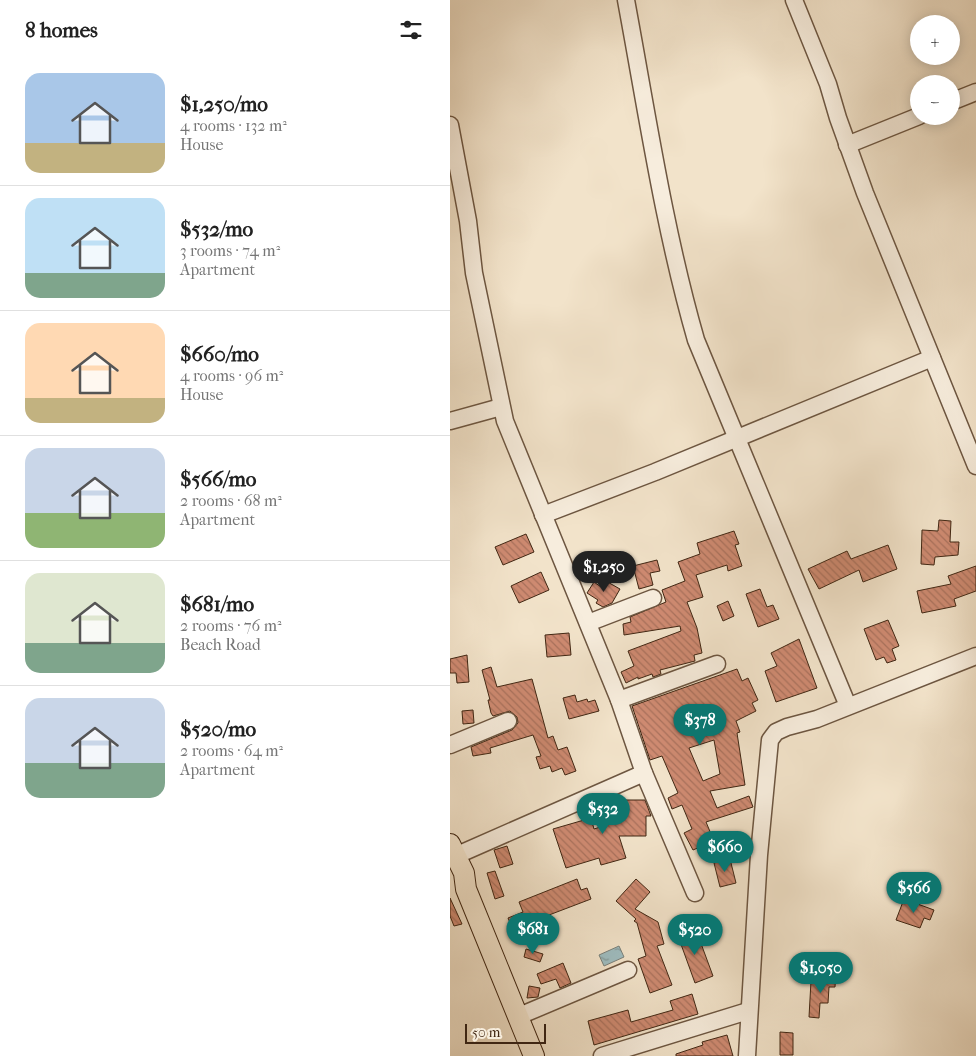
<!DOCTYPE html>
<html lang="en">
<head>
<meta charset="utf-8">
<style>
	:root { --surface:#fff; --page:#f2f2f2; --text:#222; --muted:#767676; --line:#e0e0e0; --accent:#0f766e }
	body { margin:0; font-family:"IM FELL French Canon",serif; background:var(--page); color:var(--text); height:100vh; display:flex; flex-direction:column; font-size:19px; white-space:nowrap }
	* { box-sizing:border-box; margin:0 }
	p { font-size:16px; color:var(--muted) }
	.icon { flex:none; width:28px; height:28px; fill:none; stroke:currentColor; stroke-width:2; stroke-linecap:round; stroke-linejoin:round }
	.map { position:relative; flex:1; overflow:hidden }
	.drawer { display:flex; flex-direction:column; background:var(--surface); width:450px }
	.drawer>* { flex:none }
	.controls { position:absolute; left:460px; top:15px; display:grid; gap:10px }
	.controls a { display:grid; place-items:center; width:50px; height:50px; border-radius:50%; background:var(--surface); box-shadow:0 2px 12px #0003; font-size:25px }
	.scale { position:absolute; left:15px; bottom:12px; width:81px; box-sizing:border-box; padding-left:5px; border:2px solid #412713; border-top:0; font-size:14px; line-height:18px; white-space:nowrap; color:#412713; -webkit-text-stroke:4px #f7eddd; paint-order:stroke }
	.price { position:absolute; translate:-50% -42px; padding:0 11px; border-radius:18px; background:var(--accent); color:#fff; font-size:16px; line-height:32px; filter:drop-shadow(0 1px 2px #0008) }
	.price::after { content:''; position:absolute; left:50%; top:30px; width:15px; height:11px; margin-left:-8px; background:inherit; clip-path:polygon(0 0,100% 0,50% 100%) }
	.price.current { background:#222; color:#fff }
	ul { padding:0; list-style:none }
	li { display:flex; align-items:center; gap:15px; height:125px; padding:0 25px }
	li+li { border-top:1px solid var(--line) }
	li span { display:grid; place-items:center; flex:none; width:140px; height:100px; border-radius:15px; color:#555 }
	li>.icon { margin-inline-start:auto }
	span .icon { width:60px; height:60px; fill:#fffc; stroke-width:1 }
	li b { font-size:21px }
	h2 { display:flex; justify-content:space-between; align-items:center; height:60px; padding:0 25px; font-size:21px }
	main { display:flex; flex:1; min-height:0 }
	.map>svg:first-child { display:block }
	.water { fill:url(#water-ripples); stroke:#79807a }
	.building { fill:url(#building-back-hatch); stroke:#412713; fill-rule:evenodd }
	.lines { fill:none; stroke-linecap:round; stroke-linejoin:round }
	.minor-casing { stroke:#6d5641; stroke-width:19 }
	.major-casing { stroke:#412713; stroke-width:22 }
	.minor { stroke:#f7eddd; stroke-width:16 }
	.major { stroke:#f2e3ca; stroke-width:20 }
</style>
</head>
<body>
<main>
<section class="drawer">
<h2>8 homes<svg class="icon" aria-label="filters" viewBox="0 0 24 24"><path d="M4 7h16M4 17h16"/><circle cx="9" cy="7" r="2"/><circle cx="15" cy="17" r="2"/></svg></h2>
<ul>
<li><span style="background:linear-gradient(#a9c7e8 70%,#c2b280 0)"><svg class="icon" aria-label="home" viewBox="0 0 24 24"><path d="M3 11l9-7 9 7M6 9v11h12V9"/></svg></span><div><b>$1,250/mo</b><p>4 rooms · 132 m²</p><p>House</p></div></li>
<li><span style="background:linear-gradient(#bfe0f5 75%,#7fa58c 0)"><svg class="icon" aria-label="home" viewBox="0 0 24 24"><path d="M3 11l9-7 9 7M6 9v11h12V9"/></svg></span><div><b>$532/mo</b><p>3 rooms · 74 m²</p><p>Apartment</p></div></li>
<li><span style="background:linear-gradient(#ffd9b3 75%,#c2b280 0)"><svg class="icon" aria-label="home" viewBox="0 0 24 24"><path d="M3 11l9-7 9 7M6 9v11h12V9"/></svg></span><div><b>$660/mo</b><p>4 rooms · 96 m²</p><p>House</p></div></li>
<li><span style="background:linear-gradient(#c9d6e8 65%,#8fb573 0)"><svg class="icon" aria-label="home" viewBox="0 0 24 24"><path d="M3 11l9-7 9 7M6 9v11h12V9"/></svg></span><div><b>$566/mo</b><p>2 rooms · 68 m²</p><p>Apartment</p></div></li>
<li><span style="background:linear-gradient(#dfe7d0 70%,#7fa58c 0)"><svg class="icon" aria-label="home" viewBox="0 0 24 24"><path d="M3 11l9-7 9 7M6 9v11h12V9"/></svg></span><div><b>$681/mo</b><p>2 rooms · 76 m²</p><p>Beach Road</p></div></li>
<li><span style="background:linear-gradient(#c9d6e8 65%,#7fa58c 0)"><svg class="icon" aria-label="home" viewBox="0 0 24 24"><path d="M3 11l9-7 9 7M6 9v11h12V9"/></svg></span><div><b>$520/mo</b><p>2 rooms · 64 m²</p><p>Apartment</p></div></li>
</ul>
</section>
<div class="map">
<svg width="526" height="1056" viewBox="0 0 526 1056">
	<defs>
		<pattern id="water-ripples" width="26" height="14" patternUnits="userSpaceOnUse" patternTransform="scale(1.25)"><rect width="26" height="14" fill="#9ebcbf"/><path d="M2 4q2-2 4 0t4 0M15 11q2-2 4 0t4 0" fill="none" stroke="#82999a"/></pattern>
		<pattern id="building-back-hatch" width="6" height="6" patternUnits="userSpaceOnUse" patternTransform="scale(1.25)"><rect width="6" height="6" fill="#ce8a71"/><path d="M-1 5l2 2M0 0l6 6M5-1l2 2" fill="none" stroke="#a9715c"/></pattern>
	</defs>
	<rect width="100%" height="100%" fill="#f2e3ca"/>
	<filter id="stains"><feTurbulence type="fractalNoise" baseFrequency=".004" numOctaves="4"/><feColorMatrix values="0 0 0 0 .2 0 0 0 0 .09 0 0 0 0 .02 0 0 0 .5 -.17"/></filter>
	<radialGradient id="worn" r=".72"><stop offset=".6" stop-color="#630" stop-opacity="0"/><stop offset="1" stop-color="#630" stop-opacity=".3"/></radialGradient>
	<!-- water -->
	<path class="water" d="M 169,946 L 174,957 L 154,966 L 149,955 Z"/>
	<!-- building -->
	<g class="building">
		<path d="M 489,520 L 501,521 L 500,542 L 509,542 L 508,555 L 485,557 L 484,565 L 471,564 L 472,530 L 488,531 Z"/>
		<path d="M 284,531 L 289,544 L 285,545 L 292,566 L 278,571 L 277,565 L 246,575 L 253,597 L 237,602 L 247,628 L 252,653 L 244,655 L 245,661 L 210,670 L 211,674 L 203,677 L 202,674 L 188,679 L 188,677 L 176,683 L 171,672 L 184,666 L 178,651 L 231,631 L 230,626 L 174,635 L 173,624 L 181,622 L 180,617 L 216,602 L 212,590 L 235,581 L 228,562 L 250,554 L 247,543 Z"/>
		<path d="M 76,534 L 84,552 L 53,565 L 45,547 Z"/>
		<path d="M 438,545 L 447,569 L 413,582 L 409,570 L 369,589 L 358,569 L 397,551 L 401,559 Z"/>
		<path d="M 207,560 L 210,571 L 200,573 L 203,585 L 189,589 L 183,566 Z"/>
		<path d="M 526,566 L 526,591 L 504,599 L 506,606 L 472,613 L 467,591 L 501,584 L 498,576 Z"/>
		<path d="M 91,572 L 99,590 L 69,603 L 61,586 Z"/>
		<path d="M 154,580 L 170,589 L 162,603 L 153,607 L 146,603 L 148,600 L 137,593 L 144,582 L 151,587 Z"/>
		<path d="M 310,589 L 317,607 L 323,605 L 329,619 L 308,627 L 296,594 Z"/>
		<path d="M 278,601 L 284,616 L 273,621 L 267,606 Z"/>
		<path d="M 438,620 L 449,646 L 442,649 L 446,660 L 437,663 L 434,657 L 426,660 L 414,629 Z"/>
		<path d="M 119,633 L 121,655 L 97,657 L 95,635 Z"/>
		<path d="M 349,639 L 367,688 L 326,702 L 315,671 L 327,666 L 321,653 Z"/>
		<path d="M 17,655 L 19,682 L 7,683 L 6,673 L 0,673 L 0,659 Z"/>
		<path d="M 41,667 L 47,687 L 82,679 L 98,738 L 103,736 L 108,750 L 117,747 L 126,771 L 115,775 L 112,768 L 102,772 L 100,766 L 90,769 L 86,757 L 91,756 L 83,735 L 40,748 L 41,753 L 23,756 L 21,747 L 62,730 L 68,723 L 67,717 L 60,711 L 43,716 L 41,713 L 38,700 L 40,700 L 32,670 Z"/>
		<path d="M 287,669 L 292,681 L 298,678 L 308,700 L 302,703 L 306,711 L 286,721 L 290,732 L 287,733 L 295,785 L 260,791 L 267,808 L 299,796 L 303,807 L 256,822 L 264,841 L 243,850 L 234,833 L 242,829 L 232,805 L 222,809 L 218,798 L 228,793 L 212,756 L 200,760 L 182,706 ZM 264,740 L 270,774 L 253,781 L 239,748 Z"/>
		<path d="M 125,695 L 127,702 L 137,699 L 138,702 L 145,700 L 149,711 L 119,719 L 113,698 Z"/>
		<path d="M 23,710 L 24,723 L 13,724 L 12,711 Z"/>
		<path d="M 163,800 L 195,800 L 201,816 L 196,816 L 196,836 L 169,836 L 176,858 L 151,865 L 149,858 L 116,868 L 103,829 L 141,818 L 144,829 L 163,823 Z"/>
		<path d="M 57,846 L 63,864 L 50,868 L 44,850 Z"/>
		<path d="M 280,859 L 286,883 L 270,887 L 264,863 Z"/>
		<path d="M 45,871 L 54,896 L 45,899 L 37,873 Z"/>
		<path d="M 127,879 L 131,890 L 137,888 L 141,899 L 78,923 L 81,937 L 67,940 L 58,918 L 73,912 L 69,902 Z"/>
		<path d="M 186,879 L 200,892 L 185,909 L 208,922 L 214,944 L 207,946 L 222,985 L 200,993 L 188,959 L 196,956 L 187,923 L 184,921 L 186,919 L 166,901 Z"/>
		<path d="M 0,898 L 12,924 L 4,926 L 0,916 Z"/>
		<path d="M 454,899 L 484,910 L 480,920 L 474,918 L 470,928 L 446,920 Z"/>
		<path d="M 246,930 L 263,976 L 245,983 L 228,936 Z"/>
		<path d="M 76,949 L 93,954 L 90,962 L 74,957 Z"/>
		<path d="M 113,963 L 121,983 L 110,988 L 106,979 L 91,984 L 87,974 Z"/>
		<path d="M 378,971 L 386,972 L 385,987 L 379,987 L 378,1003 L 370,1003 L 369,1018 L 359,1017 L 361,981 L 377,982 Z"/>
		<path d="M 79,986 L 90,988 L 88,997 L 77,998 Z"/>
		<path d="M 242,994 L 248,1014 L 144,1045 L 138,1021 L 178,1010 L 181,1022 L 223,1010 L 220,1001 Z"/>
		<path d="M 330,1032 L 343,1033 L 343,1055 L 330,1055 Z"/>
		<path d="M 277,1035 L 283,1056 L 226,1056 L 226,1054 L 253,1045 L 252,1042 Z"/>
	</g>
	<g class="lines">
		<!-- minor casing -->
		<g class="minor-casing">
			<g id="minor">
				<path d="M 176,0 C 197,113 214,229 246,340 L 398,706"/>
				<path d="M 344,0 L 378,84 L 388,118 L 415,193 L 526,466"/>
				<path d="M 501,102 L 526,92"/>
				<path d="M 0,125 L 18,221 L 24,273 L 55,421 L 169,700 L 194,773 L 245,893"/>
				<path d="M 397,145 L 469,116"/>
				<path d="M 0,421 L 51,407"/>
				<path d="M 93,515 L 205,472 L 482,358"/>
				<path d="M 138,623 L 203,598"/>
				<path d="M 169,700 L 267,664"/>
				<path d="M 0,745 L 58,721"/>
				<path d="M 5,856 L 194,773"/>
				<path d="M 69,1016 L 178,970"/>
				<path d="M 152,1056 L 298,1011"/>
				<path d="M 297,1056 L 309,855 L 320,740 L 326,732 L 337,727 L 367,719 L 526,656"/>
			</g>
		</g>
		<!-- major casing -->
		<g class="major-casing">
			<path id="major" d="M 0,844 L 14,873 L 16,889 L 84,1056"/>
		</g>
		<!-- minor -->
		<use href="#minor" class="minor"/>
		<!-- major -->
		<use href="#major" class="major"/>
	</g>
	<rect width="100%" height="100%" filter="url(#stains)"/>
	<rect width="100%" height="100%" fill="url(#worn)"/>
</svg>
<div class="controls">
<a>+</a>
<a>−</a>
</div>
<div class="scale">50 m</div>
<b class="price current" style="left:154px;top:593px">$1,250</b>
<b class="price" style="left:250px;top:746px">$378</b>
<b class="price" style="left:153px;top:835px">$532</b>
<b class="price" style="left:275px;top:873px">$660</b>
<b class="price" style="left:464px;top:914px">$566</b>
<b class="price" style="left:83px;top:955px">$681</b>
<b class="price" style="left:245px;top:956px">$520</b>
<b class="price" style="left:371px;top:994px">$1,050</b>
</div>
</main>
</body>
</html>
